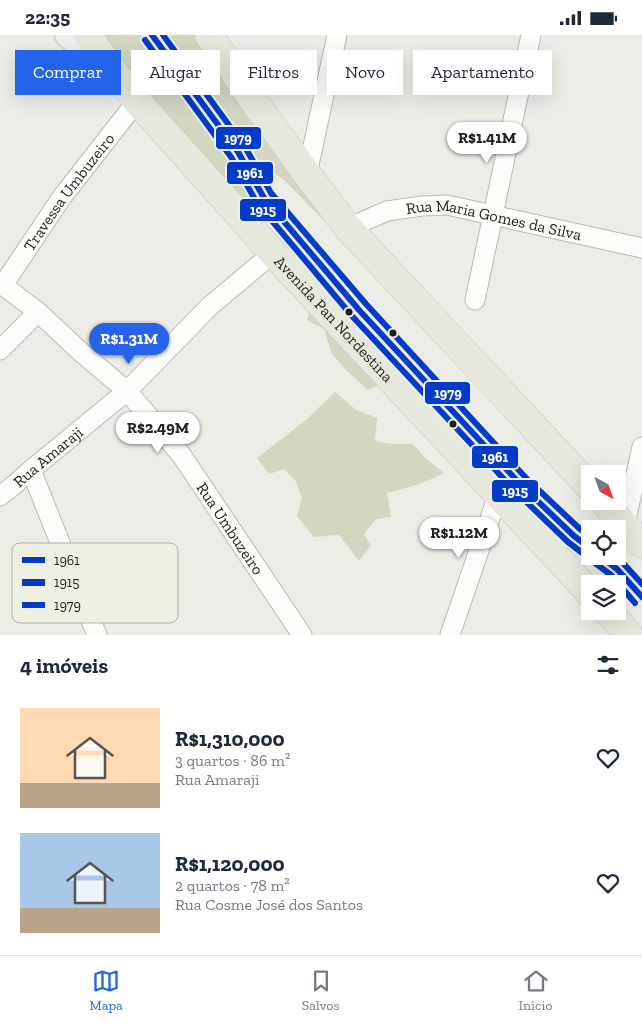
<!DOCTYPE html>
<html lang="pt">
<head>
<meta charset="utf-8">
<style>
	:root { --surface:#fff; --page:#f6f6f7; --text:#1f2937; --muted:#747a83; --line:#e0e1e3; --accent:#2563eb }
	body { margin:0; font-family:"Zilla Slab",serif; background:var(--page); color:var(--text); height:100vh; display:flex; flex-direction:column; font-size:19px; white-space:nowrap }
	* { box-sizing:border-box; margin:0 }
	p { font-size:16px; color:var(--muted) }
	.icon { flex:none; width:28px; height:28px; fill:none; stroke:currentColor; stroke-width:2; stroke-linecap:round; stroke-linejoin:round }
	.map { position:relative; height:600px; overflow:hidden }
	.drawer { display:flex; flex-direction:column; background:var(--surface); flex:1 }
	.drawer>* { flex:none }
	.hud { position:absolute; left:15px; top:15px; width:612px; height:45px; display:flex; gap:10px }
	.needle { width:32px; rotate:139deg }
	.buttons { position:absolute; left:581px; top:430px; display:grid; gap:10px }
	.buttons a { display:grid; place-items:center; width:45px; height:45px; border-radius:0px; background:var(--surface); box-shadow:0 5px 20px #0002; font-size:25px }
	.price { position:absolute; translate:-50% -42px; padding:0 11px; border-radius:18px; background:#fff; color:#222; font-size:16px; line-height:32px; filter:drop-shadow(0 1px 2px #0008) }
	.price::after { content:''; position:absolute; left:50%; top:30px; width:15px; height:11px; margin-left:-8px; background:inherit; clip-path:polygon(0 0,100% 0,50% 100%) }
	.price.current { background:var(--accent); color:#fff }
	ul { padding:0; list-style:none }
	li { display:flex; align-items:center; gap:15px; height:125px; padding:0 20px }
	li span { display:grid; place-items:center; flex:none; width:140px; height:100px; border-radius:0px; color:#555 }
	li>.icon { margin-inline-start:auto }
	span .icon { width:60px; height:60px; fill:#fffc; stroke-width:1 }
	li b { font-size:21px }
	h2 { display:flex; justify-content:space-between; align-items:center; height:60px; padding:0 20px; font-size:21px }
	.tag { padding:0 18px; border-radius:0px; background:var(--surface); box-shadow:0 5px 20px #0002; font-size:18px; line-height:45px }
	.tag.current { background:var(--accent); color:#fff }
	.status { display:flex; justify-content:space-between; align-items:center; height:35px; padding:0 25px; background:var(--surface); direction:ltr }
	.status svg { height:14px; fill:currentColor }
	.tab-bar { display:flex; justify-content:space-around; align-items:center; height:70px; border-top:1px solid var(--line); background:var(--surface); font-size:14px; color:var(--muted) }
	.tab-bar a { display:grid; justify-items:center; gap:2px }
	.tab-bar .current { color:var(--accent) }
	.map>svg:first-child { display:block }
	.green { fill:#d3d6c1 }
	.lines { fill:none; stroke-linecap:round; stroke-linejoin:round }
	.minor-casing { stroke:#b9bab5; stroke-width:21 }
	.major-casing { stroke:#c6c7c3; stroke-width:26 }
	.highway-casing { stroke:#c6c7c3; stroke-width:29 }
	.minor { stroke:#fcfcfb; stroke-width:19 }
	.major { stroke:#efefea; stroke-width:24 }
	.highway { stroke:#e6e8dd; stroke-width:28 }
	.bus-1-casing { stroke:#edefe2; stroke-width:10 }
	.bus-2-casing { stroke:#edefe2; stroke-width:10 }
	.bus-3-casing { stroke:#edefe2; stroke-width:10 }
	.bus-1 { stroke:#043bc9; stroke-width:6 }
	.bus-2 { stroke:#043bc9; stroke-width:6 }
	.bus-3 { stroke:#043bc9; stroke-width:6 }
	.bus-dot { fill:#1e1f1a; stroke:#edefe2; stroke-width:2 }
	.labels { text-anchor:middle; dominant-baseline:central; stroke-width:4; stroke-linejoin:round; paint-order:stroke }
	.street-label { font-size:16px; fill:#1e1f1a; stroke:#edefe2 }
	.key { fill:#edefe2; stroke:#afb1a6; stroke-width:1 }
	.key-label { font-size:14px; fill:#1e1f1a }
	.line-badge { stroke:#edefe2; stroke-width:2 }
	.badge-label { font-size:14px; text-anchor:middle; font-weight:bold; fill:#fff }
</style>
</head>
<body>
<div class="status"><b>22:35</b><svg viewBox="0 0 49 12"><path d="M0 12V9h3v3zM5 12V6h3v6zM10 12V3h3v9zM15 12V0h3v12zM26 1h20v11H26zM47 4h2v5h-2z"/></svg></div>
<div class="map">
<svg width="642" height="600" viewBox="0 0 642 600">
	<rect width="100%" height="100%" fill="#ebece5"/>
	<!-- green -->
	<g class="green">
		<path d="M 102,0 L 142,0 L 185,64 L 218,107 L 263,177 L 271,205 L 210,136 Z"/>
		<path d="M 161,0 L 202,0 L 349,211 L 284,145 L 245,118 L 198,50 Z"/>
		<path d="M 311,270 L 387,347 L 368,355 L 347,336 L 332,319 L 324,294 L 307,285 Z"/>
		<path d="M 335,357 L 356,375 L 377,383 L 375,406 L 391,409 L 413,409 L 425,423 L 444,438 C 424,448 409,453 387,458 L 391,482 L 376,484 L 364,499 L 371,511 L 359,526 L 339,500 L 314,502 L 297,481 L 302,463 L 295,445 L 284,434 L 269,439 L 257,423 L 306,385 Z"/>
	</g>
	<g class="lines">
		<!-- minor casing -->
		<g class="minor-casing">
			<g id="minor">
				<path d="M 307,139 L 337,0"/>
				<path id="s1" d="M 348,193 L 387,176 L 422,171 L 447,170 L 642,213"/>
				<path id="s2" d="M 0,248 L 38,277 L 83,319 L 127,356 L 157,391 L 182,421 L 302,600"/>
				<path id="s3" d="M 3,250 L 62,162 L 137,66"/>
				<path d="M 475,265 L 531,0"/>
				<path d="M 0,315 L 38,277"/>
				<path d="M 31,435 L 97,600"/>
				<path id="s4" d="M 0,461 L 14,450 L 31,435 L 127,356 L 210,271 L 273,218"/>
				<path d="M 625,489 L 642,412"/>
				<path d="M 450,600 L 498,460"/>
			</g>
		</g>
		<!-- major casing -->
		<g class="major-casing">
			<path id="major" d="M 67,0 L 79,10 L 104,27"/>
		</g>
		<!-- highway casing -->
		<g class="highway-casing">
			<g id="highway">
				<path id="s5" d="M 88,0 L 108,30 L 137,66 L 273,218 L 590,558"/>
				<path d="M 209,0 L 253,65 L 307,139 L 348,193 L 590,452"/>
				<path d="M 603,466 L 642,509"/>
				<path d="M 607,576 L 629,600"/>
			</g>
		</g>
		<!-- minor -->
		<use href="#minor" class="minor"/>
		<!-- major -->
		<use href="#major" class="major"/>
		<!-- highway -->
		<use href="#highway" class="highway"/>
		<!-- bus-1 casing -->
		<g class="bus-1-casing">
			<g id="bus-1">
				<path d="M 152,0 L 238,117 L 264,163 L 359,275 L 521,450 L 574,501 L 590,513"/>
				<path d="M 600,521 L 617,534 L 642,562"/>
			</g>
		</g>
		<!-- bus-2 casing -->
		<g class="bus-2-casing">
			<g id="bus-2">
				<path d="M 145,5 L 231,122 L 257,168 L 352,281 L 515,456 L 568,507 L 585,520"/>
				<path d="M 595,528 L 611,540 L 635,568"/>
			</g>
		</g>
		<!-- bus-3 casing -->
		<g class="bus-3-casing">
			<g id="bus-3">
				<path d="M 163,0 L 245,112 L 271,158 L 366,269 L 527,444 L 580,494 L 590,502"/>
				<path d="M 615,521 L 623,528 L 642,549"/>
			</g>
		</g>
		<!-- bus-1 -->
		<use href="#bus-1" class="bus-1"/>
		<!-- bus-2 -->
		<use href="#bus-2" class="bus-2"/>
		<!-- bus-3 -->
		<use href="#bus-3" class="bus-3"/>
	</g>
	<!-- markers -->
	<g class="bus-dot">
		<circle cx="349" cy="277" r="4.5"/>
		<circle cx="393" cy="298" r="4.5"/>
		<circle cx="453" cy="389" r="4.5"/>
	</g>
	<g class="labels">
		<!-- street labels -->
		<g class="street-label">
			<text stroke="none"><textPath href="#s3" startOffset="114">Travessa Umbuzeiro</textPath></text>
			<text stroke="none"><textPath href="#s1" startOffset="151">Rua Maria Gomes da Silva</textPath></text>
			<text stroke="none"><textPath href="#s5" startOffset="376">Avenida Pan Nordestina</textPath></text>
			<text stroke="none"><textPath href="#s4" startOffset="62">Rua Amaraji</textPath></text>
			<text stroke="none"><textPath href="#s2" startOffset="339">Rua Umbuzeiro</textPath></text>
		</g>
	</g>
	<!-- legend -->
	<rect x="12" y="508" width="166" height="80" rx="8" class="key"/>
	<rect x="22" y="522" width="23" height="6" fill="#043bc9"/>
	<rect x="22" y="544" width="23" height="7" fill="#043bc9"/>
	<rect x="22" y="567" width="23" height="6" fill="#043bc9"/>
	<g class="key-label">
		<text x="54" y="530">1961</text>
		<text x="54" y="552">1915</text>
		<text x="54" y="575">1979</text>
	</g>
	<g class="line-badge">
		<rect x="215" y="91" width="47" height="24" rx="5" fill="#043bc9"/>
		<rect x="226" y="126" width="48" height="24" rx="5" fill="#043bc9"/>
		<rect x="239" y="163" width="48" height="24" rx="5" fill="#043bc9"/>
		<rect x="424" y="346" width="47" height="24" rx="5" fill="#043bc9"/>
		<rect x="471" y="410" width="48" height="24" rx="5" fill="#043bc9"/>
		<rect x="491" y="444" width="48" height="24" rx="5" fill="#043bc9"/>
	</g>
	<g class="badge-label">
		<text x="238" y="108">1979</text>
		<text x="250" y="143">1961</text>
		<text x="263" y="180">1915</text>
		<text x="448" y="363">1979</text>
		<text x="495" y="427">1961</text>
		<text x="515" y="461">1915</text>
	</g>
</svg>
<div class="buttons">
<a><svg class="needle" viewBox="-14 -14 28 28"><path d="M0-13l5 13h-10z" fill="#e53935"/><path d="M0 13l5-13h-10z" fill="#747a83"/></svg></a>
<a><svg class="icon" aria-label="locate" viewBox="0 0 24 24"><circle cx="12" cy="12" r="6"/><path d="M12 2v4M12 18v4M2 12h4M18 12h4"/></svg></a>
<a><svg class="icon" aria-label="layers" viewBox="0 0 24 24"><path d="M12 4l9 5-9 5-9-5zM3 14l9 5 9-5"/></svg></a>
</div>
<b class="price" style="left:487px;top:129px">R$1.41M</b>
<b class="price current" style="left:129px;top:330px">R$1.31M</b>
<b class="price" style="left:158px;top:419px">R$2.49M</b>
<b class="price" style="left:459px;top:524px">R$1.12M</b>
<div class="hud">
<a class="tag current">Comprar</a>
<a class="tag">Alugar</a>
<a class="tag">Filtros</a>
<a class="tag">Novo</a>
<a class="tag">Apartamento</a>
</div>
</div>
<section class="drawer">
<h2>4 imóveis<svg class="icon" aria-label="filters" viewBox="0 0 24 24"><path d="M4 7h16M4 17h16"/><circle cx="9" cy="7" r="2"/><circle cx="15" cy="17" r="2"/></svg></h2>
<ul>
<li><span style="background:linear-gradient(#ffd9b3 75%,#b9a48a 0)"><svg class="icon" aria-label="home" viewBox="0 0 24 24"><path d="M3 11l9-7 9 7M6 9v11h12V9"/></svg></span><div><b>R$1,310,000</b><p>3 quartos · 86 m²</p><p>Rua Amaraji</p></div><svg class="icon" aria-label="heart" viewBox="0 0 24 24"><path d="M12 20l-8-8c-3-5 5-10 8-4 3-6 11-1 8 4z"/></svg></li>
<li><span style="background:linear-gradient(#a9c7e8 75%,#b9a48a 0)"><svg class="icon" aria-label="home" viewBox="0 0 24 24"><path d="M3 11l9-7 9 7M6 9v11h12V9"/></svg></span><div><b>R$1,120,000</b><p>2 quartos · 78 m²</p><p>Rua Cosme José dos Santos</p></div><svg class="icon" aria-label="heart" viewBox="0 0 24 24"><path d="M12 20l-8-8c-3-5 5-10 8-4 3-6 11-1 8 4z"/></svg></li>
</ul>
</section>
<nav class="tab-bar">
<a class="current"><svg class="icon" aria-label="map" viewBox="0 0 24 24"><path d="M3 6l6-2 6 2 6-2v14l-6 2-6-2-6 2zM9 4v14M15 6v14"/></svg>Mapa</a>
<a><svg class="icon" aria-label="saved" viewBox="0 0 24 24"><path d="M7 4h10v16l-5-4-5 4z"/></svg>Salvos</a>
<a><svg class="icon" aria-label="home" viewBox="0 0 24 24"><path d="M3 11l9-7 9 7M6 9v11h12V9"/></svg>Início</a>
</nav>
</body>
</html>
